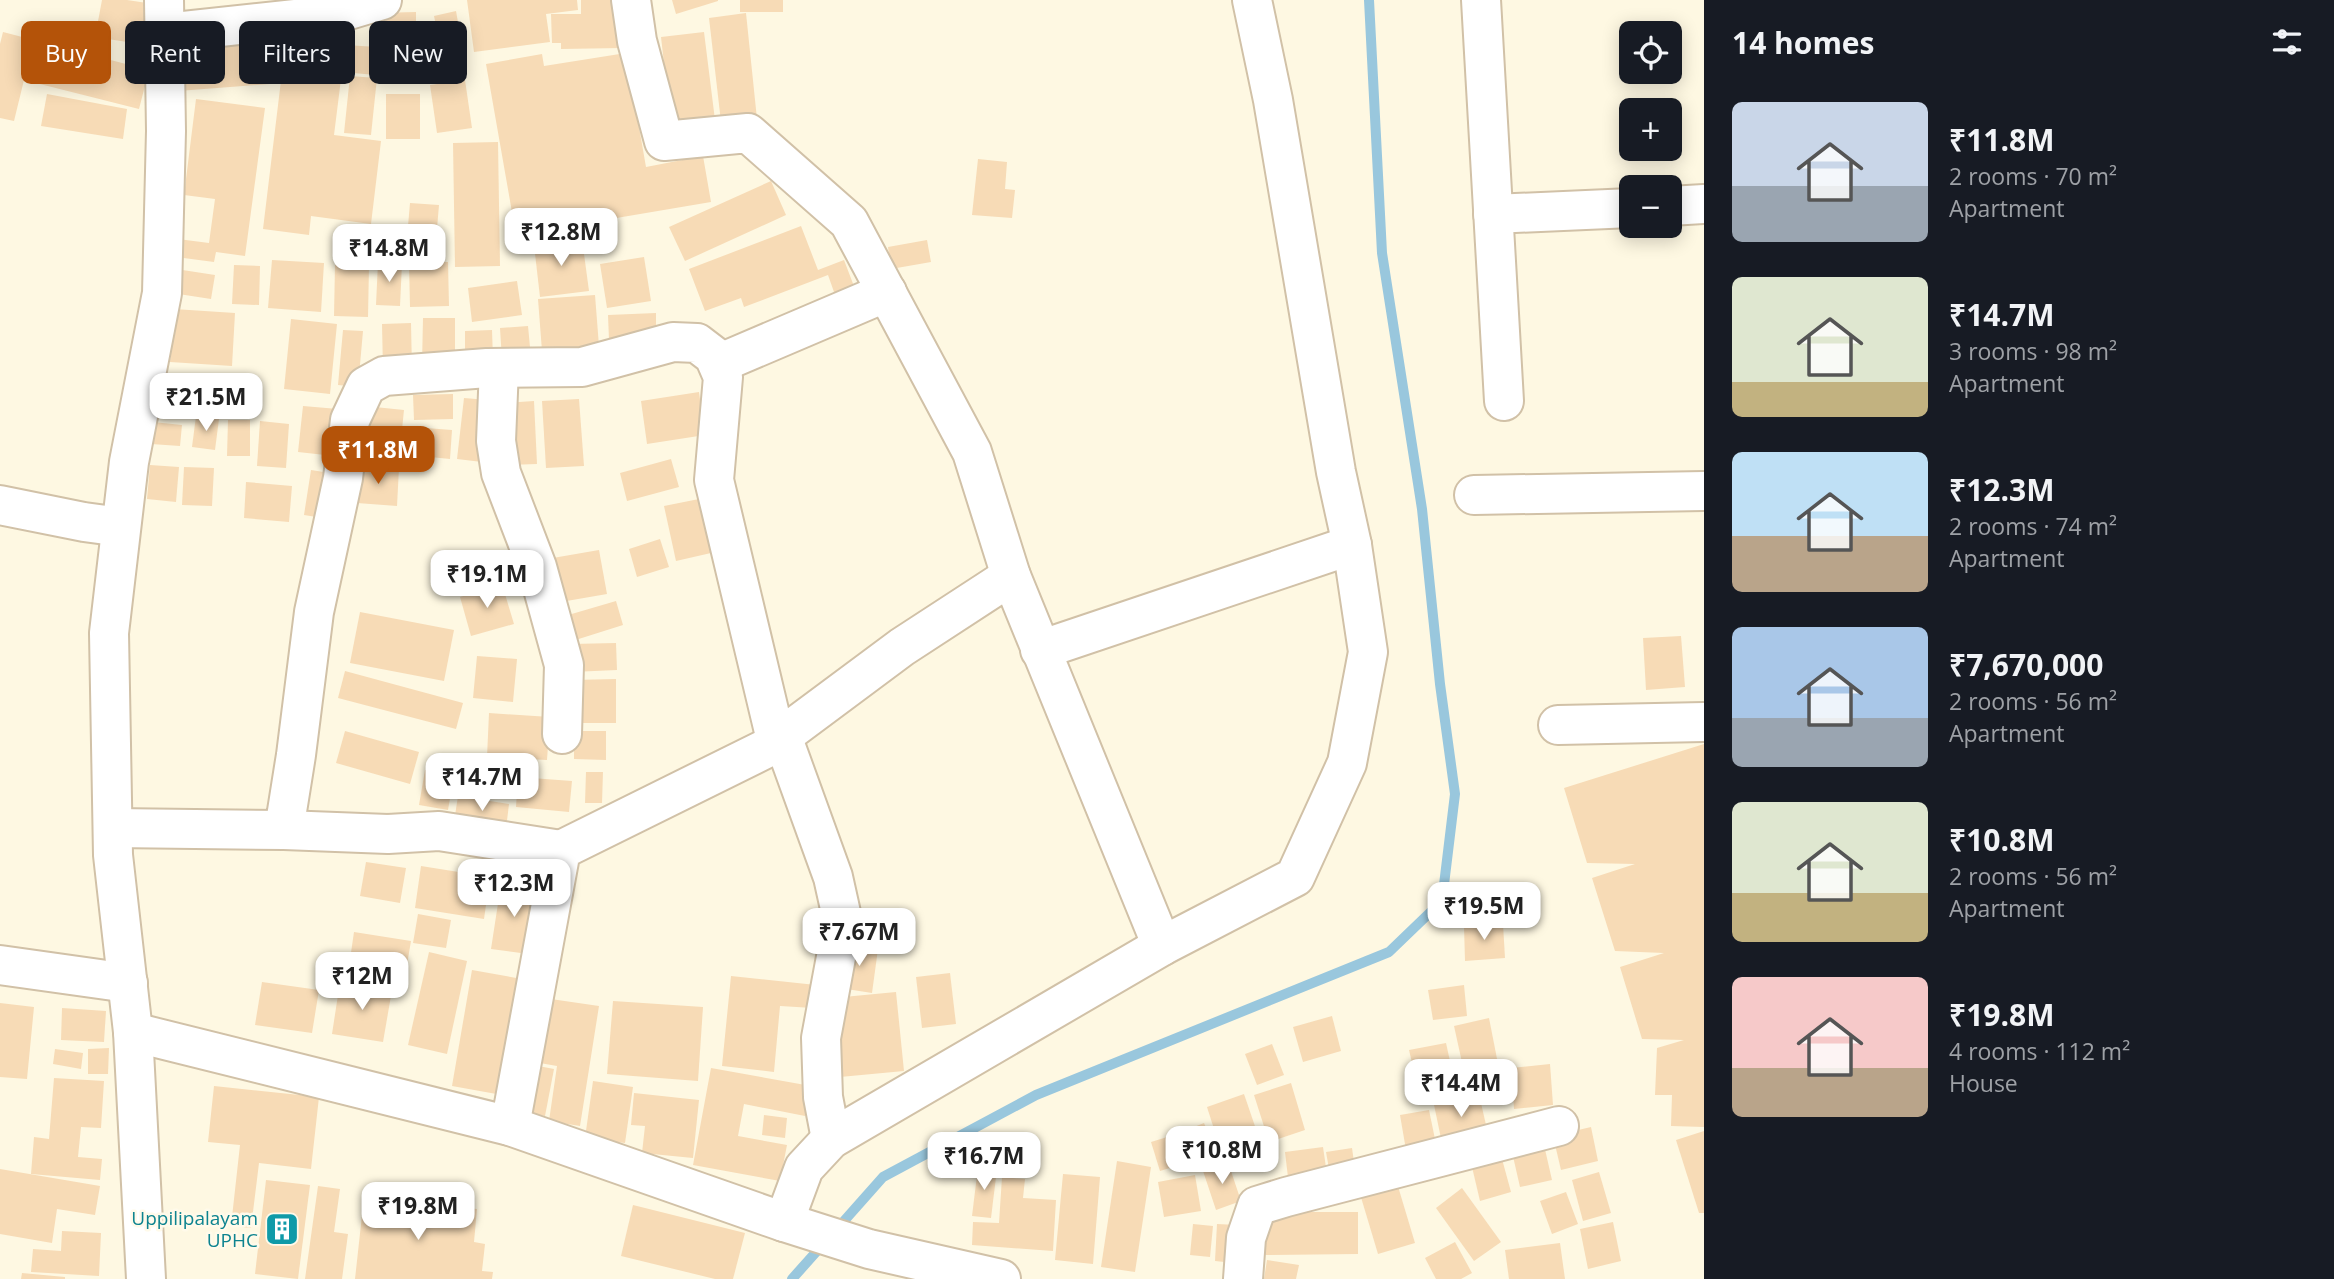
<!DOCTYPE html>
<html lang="en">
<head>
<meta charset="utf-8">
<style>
	:root { --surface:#171b24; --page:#20242c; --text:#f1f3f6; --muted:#9ea1a6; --accent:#b45309 }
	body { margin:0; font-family:"Open Sans",sans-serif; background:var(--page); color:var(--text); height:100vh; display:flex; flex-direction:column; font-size:26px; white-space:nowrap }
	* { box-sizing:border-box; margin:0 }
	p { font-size:23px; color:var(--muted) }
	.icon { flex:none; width:38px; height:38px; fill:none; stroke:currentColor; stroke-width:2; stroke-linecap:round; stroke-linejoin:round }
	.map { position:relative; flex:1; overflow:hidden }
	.panel { display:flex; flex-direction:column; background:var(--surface); width:630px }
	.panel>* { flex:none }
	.banner { position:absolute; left:21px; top:21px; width:665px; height:63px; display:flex; gap:14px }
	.fabs { position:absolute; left:1619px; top:21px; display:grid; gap:14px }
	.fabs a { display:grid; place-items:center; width:63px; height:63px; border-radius:10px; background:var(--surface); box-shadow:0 4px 18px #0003; font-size:35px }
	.price { position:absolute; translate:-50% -60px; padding:0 16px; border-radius:14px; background:#fff; color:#222; font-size:23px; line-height:46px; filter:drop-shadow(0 2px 4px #0008) }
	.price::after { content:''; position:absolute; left:50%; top:42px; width:21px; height:16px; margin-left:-10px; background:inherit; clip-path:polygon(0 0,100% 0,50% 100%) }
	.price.on { background:var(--accent); color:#fff }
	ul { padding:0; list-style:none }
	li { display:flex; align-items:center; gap:21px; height:175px; padding:0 28px }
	li span { display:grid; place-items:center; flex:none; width:196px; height:140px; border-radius:10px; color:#555 }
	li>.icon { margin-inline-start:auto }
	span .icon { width:84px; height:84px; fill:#fffc; stroke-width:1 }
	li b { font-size:30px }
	h2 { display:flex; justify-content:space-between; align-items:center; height:84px; padding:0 28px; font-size:30px }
	.pill { padding:0 24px; border-radius:10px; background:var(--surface); box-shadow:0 4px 18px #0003; font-size:24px; line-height:63px }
	.pill.on { background:var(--accent); color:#fff }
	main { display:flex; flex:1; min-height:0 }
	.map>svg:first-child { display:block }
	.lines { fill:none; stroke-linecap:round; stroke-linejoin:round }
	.stream { stroke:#99c7dd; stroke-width:10 }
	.building { fill:#f7dbb6 }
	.minor-casing { stroke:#d1c1a7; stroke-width:42 }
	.minor { stroke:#fff; stroke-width:38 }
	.labels { text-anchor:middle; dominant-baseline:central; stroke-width:5; stroke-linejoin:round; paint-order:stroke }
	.culture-label { font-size:19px; fill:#0d838f; stroke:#fffaea; text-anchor:end }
</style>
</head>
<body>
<main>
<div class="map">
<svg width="1704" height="1279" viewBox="0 0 1704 1279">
	<rect width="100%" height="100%" fill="#fef8e2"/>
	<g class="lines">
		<!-- stream -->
		<g class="stream">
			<path d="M 836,1230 L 883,1177 L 1036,1095 L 1389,952 L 1442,901 L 1455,794 L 1440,684 L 1422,509 L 1382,253 L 1369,0"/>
			<path d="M 792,1279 L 825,1242"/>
		</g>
	</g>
	<!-- building -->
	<g class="building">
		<path d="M 102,0 L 127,0 L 147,3 L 140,44 L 95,37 Z"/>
		<path d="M 467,0 L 577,0 L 578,10 L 546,14 L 550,42 L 474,52 Z"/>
		<path d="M 581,0 L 621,0 L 622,48 L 561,49 L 561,43 L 552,43 L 551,14 L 581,14 Z"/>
		<path d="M 672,0 L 718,0 L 718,1 L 676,14 Z"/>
		<rect x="740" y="0" width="43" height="12"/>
		<path d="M 456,11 L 464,56 L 443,60 L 434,16 Z"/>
		<path d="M 416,12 L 416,40 L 378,41 L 377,13 Z"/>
		<path d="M 746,13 L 757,119 L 721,122 L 709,18 Z"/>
		<path d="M 287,31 L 346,39 L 334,135 L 381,141 L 371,224 L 311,216 L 309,235 L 263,229 Z"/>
		<path d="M 3,32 L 149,70 L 139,109 L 24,80 L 14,121 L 0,118 L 0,44 Z"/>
		<path d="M 704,32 L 715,120 L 671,125 L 661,37 Z"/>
		<path d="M 268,41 L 270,84 L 178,91 L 175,47 Z"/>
		<path d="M 382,42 L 419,43 L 417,74 L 381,73 Z"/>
		<path d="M 346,45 L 377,47 L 375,75 L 343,72 Z"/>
		<path d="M 626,53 L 646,167 L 703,156 L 711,202 L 516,235 L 486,64 L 542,54 L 544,66 Z"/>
		<path d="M 350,76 L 377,78 L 371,135 L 344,133 Z"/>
		<path d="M 465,80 L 472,128 L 437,133 L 430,85 Z"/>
		<path d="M 47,94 L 127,109 L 123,139 L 41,126 Z"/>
		<rect x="386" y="94" width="34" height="45"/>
		<path d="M 196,99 L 265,108 L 245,256 L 216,252 L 214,262 L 176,257 L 178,239 L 209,243 L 215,199 L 184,195 Z"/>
		<path d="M 498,142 L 500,266 L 455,267 L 453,143 Z"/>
		<path d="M 978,159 L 1007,162 L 1005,189 L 1015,190 L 1012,218 L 972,215 Z"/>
		<path d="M 771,181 L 786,215 L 685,261 L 669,227 Z"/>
		<path d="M 410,203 L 439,205 L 435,252 L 406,249 Z"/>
		<path d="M 801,226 L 818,270 L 844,260 L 860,302 L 840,309 L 828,275 L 744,307 L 741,298 L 705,311 L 689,269 Z"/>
		<path d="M 582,239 L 589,291 L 540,297 L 534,245 Z"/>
		<path d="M 927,240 L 931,262 L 891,269 L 888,247 Z"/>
		<path d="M 644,257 L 651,301 L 607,308 L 600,264 Z"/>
		<path d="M 272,260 L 324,263 L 321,312 L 268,308 Z"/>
		<path d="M 378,262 L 402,263 L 400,306 L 376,305 Z"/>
		<path d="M 448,262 L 449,306 L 410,307 L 409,263 Z"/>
		<path d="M 234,265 L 260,266 L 259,305 L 232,304 Z"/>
		<path d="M 335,265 L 369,266 L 368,317 L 334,316 Z"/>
		<path d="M 176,269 L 215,275 L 211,299 L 172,293 Z"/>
		<path d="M 517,281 L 522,315 L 472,322 L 468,288 Z"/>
		<path d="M 595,295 L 599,346 L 542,351 L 538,299 Z"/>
		<path d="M 174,309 L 235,313 L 232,366 L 170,362 Z"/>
		<path d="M 656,313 L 656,338 L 609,340 L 608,315 Z"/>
		<path d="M 423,318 L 455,318 L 455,365 L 422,364 Z"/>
		<path d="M 291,319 L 337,324 L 330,394 L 284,389 Z"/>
		<path d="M 411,323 L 412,370 L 383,370 L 382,324 Z"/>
		<path d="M 528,326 L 531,358 L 502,360 L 500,328 Z"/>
		<path d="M 343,330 L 363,331 L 358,387 L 338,385 Z"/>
		<path d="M 492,330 L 493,359 L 465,361 L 465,331 Z"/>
		<path d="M 197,384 L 229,386 L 228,409 L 196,408 Z"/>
		<path d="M 151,390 L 186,392 L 184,417 L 150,416 Z"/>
		<path d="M 699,392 L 705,435 L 647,444 L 641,401 Z"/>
		<path d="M 453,394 L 453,419 L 414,420 L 413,395 Z"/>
		<path d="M 464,398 L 488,400 L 482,462 L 457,459 Z"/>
		<path d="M 579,399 L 584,466 L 546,468 L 542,401 Z"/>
		<path d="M 534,401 L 537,464 L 508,465 L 505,403 Z"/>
		<path d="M 303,406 L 338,409 L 334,456 L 298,452 Z"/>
		<path d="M 365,406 L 404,410 L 399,459 L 359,455 Z"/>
		<path d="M 196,416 L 219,419 L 215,450 L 192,447 Z"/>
		<path d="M 228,420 L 250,420 L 250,456 L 227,456 Z"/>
		<path d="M 260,421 L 289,424 L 286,468 L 257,466 Z"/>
		<path d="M 153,422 L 182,425 L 180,446 L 151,444 Z"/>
		<path d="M 413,427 L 452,430 L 450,459 L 410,455 Z"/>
		<path d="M 671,459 L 679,487 L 627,501 L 620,473 Z"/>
		<path d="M 150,465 L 179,467 L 176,502 L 147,499 Z"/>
		<path d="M 359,465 L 399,468 L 397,506 L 357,503 Z"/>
		<path d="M 184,467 L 214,468 L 212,506 L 182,505 Z"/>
		<path d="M 311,470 L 336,474 L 329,519 L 304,515 Z"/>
		<path d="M 246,482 L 292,486 L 289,522 L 244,518 Z"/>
		<path d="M 699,499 L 711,553 L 676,561 L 664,506 Z"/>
		<path d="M 660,539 L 669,567 L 637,577 L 629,549 Z"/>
		<path d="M 599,550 L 607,594 L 555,603 L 547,559 Z"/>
		<path d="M 502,584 L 514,624 L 471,636 L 460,597 Z"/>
		<path d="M 616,601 L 623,625 L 566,643 L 558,618 Z"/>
		<path d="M 360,612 L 454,630 L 444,681 L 350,663 Z"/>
		<path d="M 1681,636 L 1685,687 L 1646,690 L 1643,638 Z"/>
		<path d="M 616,643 L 617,670 L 572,672 L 571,644 Z"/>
		<path d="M 477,656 L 517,659 L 513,702 L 473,698 Z"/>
		<path d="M 345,671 L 463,703 L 456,729 L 338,698 Z"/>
		<path d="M 616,679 L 616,723 L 572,723 L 572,680 Z"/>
		<path d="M 489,713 L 550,717 L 547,760 L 487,757 Z"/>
		<path d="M 345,731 L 419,752 L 410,784 L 336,763 Z"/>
		<path d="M 574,731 L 606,731 L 606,760 L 574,759 Z"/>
		<path d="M 1704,744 L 1704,1127 L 1671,1126 L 1672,1095 L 1655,1095 L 1657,1048 L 1684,1040 L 1642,1039 L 1620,967 L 1664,953 L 1615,951 L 1592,878 L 1635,864 L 1587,863 L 1564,788 Z"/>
		<path d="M 425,770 L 454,775 L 448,810 L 419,805 Z"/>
		<path d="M 586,772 L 603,772 L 602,803 L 585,803 Z"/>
		<path d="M 518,777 L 572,781 L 569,812 L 516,807 Z"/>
		<path d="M 458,796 L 509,804 L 506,829 L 454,822 Z"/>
		<path d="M 366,862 L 406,868 L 400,903 L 360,896 Z"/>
		<path d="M 421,866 L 490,877 L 484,919 L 415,908 Z"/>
		<path d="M 501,884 L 538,890 L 528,954 L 491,949 Z"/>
		<path d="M 418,914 L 451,920 L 446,948 L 413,943 Z"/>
		<path d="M 1503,924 L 1505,958 L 1465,961 L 1464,926 Z"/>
		<path d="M 354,932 L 411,941 L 403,988 L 347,980 Z"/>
		<path d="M 846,944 L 878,949 L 872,993 L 840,988 Z"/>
		<path d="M 429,952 L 467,961 L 447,1054 L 408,1045 Z"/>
		<path d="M 472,970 L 522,979 L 502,1095 L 452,1086 Z"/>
		<path d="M 950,973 L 956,1024 L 922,1028 L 916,977 Z"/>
		<path d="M 731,976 L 816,985 L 813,1008 L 780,1006 L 774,1072 L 722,1066 Z"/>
		<path d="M 262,982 L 319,990 L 312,1033 L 255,1025 Z"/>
		<path d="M 340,982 L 392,990 L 383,1042 L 332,1034 Z"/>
		<path d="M 1464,985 L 1467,1016 L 1433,1020 L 1428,990 Z"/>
		<path d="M 896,992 L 904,1071 L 840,1077 L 833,998 Z"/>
		<path d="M 544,998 L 599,1006 L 580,1126 L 549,1121 L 557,1066 L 534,1062 Z"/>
		<path d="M 613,1001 L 703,1007 L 698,1081 L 607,1074 Z"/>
		<path d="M 0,1003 L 34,1007 L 27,1079 L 0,1077 Z"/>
		<path d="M 62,1008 L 106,1011 L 104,1042 L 61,1040 Z"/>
		<path d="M 1332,1016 L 1341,1051 L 1303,1062 L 1293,1027 Z"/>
		<path d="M 1489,1018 L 1499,1069 L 1465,1076 L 1454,1026 Z"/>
		<path d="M 1446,1043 L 1455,1084 L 1419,1092 L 1409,1050 Z"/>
		<path d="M 1272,1044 L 1284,1075 L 1257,1085 L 1245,1054 Z"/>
		<path d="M 109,1048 L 108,1074 L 88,1074 L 88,1049 Z"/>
		<path d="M 55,1049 L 83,1053 L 81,1069 L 53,1064 Z"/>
		<path d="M 528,1064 L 554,1069 L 545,1116 L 519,1111 Z"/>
		<path d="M 1550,1064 L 1553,1105 L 1514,1109 L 1511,1068 Z"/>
		<path d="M 711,1068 L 811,1086 L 805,1116 L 744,1104 L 738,1136 L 787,1145 L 780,1181 L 693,1165 Z"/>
		<path d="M 54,1078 L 104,1081 L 101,1128 L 81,1127 L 78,1157 L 102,1159 L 100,1180 L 31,1174 L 34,1137 L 49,1139 Z"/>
		<path d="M 593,1081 L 633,1087 L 625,1143 L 585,1138 Z"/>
		<path d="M 1291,1083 L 1305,1130 L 1269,1142 L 1254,1095 Z"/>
		<path d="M 214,1086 L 319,1097 L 311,1169 L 259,1163 L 251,1228 L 231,1226 L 240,1145 L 208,1142 Z"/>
		<path d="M 1478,1090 L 1489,1138 L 1443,1148 L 1433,1100 Z"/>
		<path d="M 634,1093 L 699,1100 L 693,1158 L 642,1153 L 645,1126 L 631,1125 Z"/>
		<path d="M 1244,1094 L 1259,1138 L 1221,1151 L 1207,1107 Z"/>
		<path d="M 1429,1110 L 1436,1144 L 1406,1150 L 1400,1115 Z"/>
		<path d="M 764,1115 L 787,1118 L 785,1138 L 762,1135 Z"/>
		<path d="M 1204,1123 L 1217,1154 L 1197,1162 L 1184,1131 Z"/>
		<path d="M 1591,1127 L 1598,1161 L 1561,1170 L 1553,1136 Z"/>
		<path d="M 1704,1131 L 1704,1213 L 1699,1213 L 1676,1140 Z"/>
		<path d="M 1177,1134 L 1186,1163 L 1160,1171 L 1151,1142 Z"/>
		<path d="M 1544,1145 L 1552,1180 L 1520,1187 L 1512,1152 Z"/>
		<path d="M 1323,1147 L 1328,1181 L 1289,1186 L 1285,1152 Z"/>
		<path d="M 1352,1148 L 1356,1176 L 1331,1180 L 1326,1152 Z"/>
		<path d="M 1502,1159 L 1511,1192 L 1480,1201 L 1472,1167 Z"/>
		<path d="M 1117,1161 L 1151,1167 L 1135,1272 L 1101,1267 Z"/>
		<path d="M 1228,1162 L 1241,1201 L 1216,1210 L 1203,1171 Z"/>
		<path d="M 978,1167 L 997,1169 L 991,1218 L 972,1216 Z"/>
		<path d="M 0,1169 L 100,1186 L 95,1215 L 57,1209 L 52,1243 L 0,1234 Z"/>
		<path d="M 1599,1172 L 1611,1213 L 1583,1221 L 1572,1180 Z"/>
		<path d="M 1063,1174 L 1100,1177 L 1093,1264 L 1055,1260 Z"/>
		<path d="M 1195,1175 L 1201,1211 L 1164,1217 L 1158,1182 Z"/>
		<path d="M 1002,1177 L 1025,1179 L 1023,1198 L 1056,1200 L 1053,1251 L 972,1245 L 973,1222 L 999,1223 Z"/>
		<path d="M 266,1180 L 310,1185 L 298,1279 L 255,1274 Z"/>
		<path d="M 1397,1183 L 1415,1243 L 1378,1254 L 1360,1194 Z"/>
		<path d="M 318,1186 L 340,1189 L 334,1232 L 348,1234 L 342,1279 L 305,1279 Z"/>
		<path d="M 1462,1188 L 1501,1242 L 1474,1261 L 1436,1208 Z"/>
		<path d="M 1566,1192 L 1578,1224 L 1552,1234 L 1540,1201 Z"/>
		<path d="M 364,1197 L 477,1209 L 474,1242 L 485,1244 L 482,1271 L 493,1272 L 492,1279 L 355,1279 Z"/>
		<path d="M 633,1205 L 745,1233 L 733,1279 L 715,1279 L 621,1256 Z"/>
		<path d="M 1264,1212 L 1358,1212 L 1358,1254 L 1265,1255 Z"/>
		<path d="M 1613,1222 L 1621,1261 L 1588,1269 L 1580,1229 Z"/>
		<path d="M 1193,1224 L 1213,1226 L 1210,1257 L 1190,1255 Z"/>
		<path d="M 1217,1224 L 1237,1225 L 1234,1263 L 1215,1261 Z"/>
		<path d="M 62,1231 L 101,1233 L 99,1276 L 31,1272 L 33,1249 L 61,1251 Z"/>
		<path d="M 1455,1242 L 1472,1273 L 1461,1279 L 1436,1279 L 1425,1258 Z"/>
		<path d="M 1560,1243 L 1565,1279 L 1509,1279 L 1505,1250 Z"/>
		<path d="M 1267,1260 L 1299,1265 L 1296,1279 L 1264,1279 Z"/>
		<path d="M 22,1273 L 65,1277 L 65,1279 L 21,1279 Z"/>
	</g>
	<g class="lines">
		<!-- minor casing -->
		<g class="minor-casing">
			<g id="minor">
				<path d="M 631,0 L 637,41 L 664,141 L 748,133 L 849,222 L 972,452 L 1011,576 L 1162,946"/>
				<path d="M 1481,0 L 1504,401"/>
				<path d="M 165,33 L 332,15 L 382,0"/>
				<path d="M 1670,206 L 1704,204"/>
				<path d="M 1493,214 L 1631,208"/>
				<path d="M 718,364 L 887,292"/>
				<path d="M 499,368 L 496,441 L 501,473 L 537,567 L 564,665 L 562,734"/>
				<path d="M 1474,495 L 1704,491"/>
				<path d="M 0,505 L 84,522 L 121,527"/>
				<path d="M 1040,650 L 1352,545"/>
				<path d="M 1558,725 L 1704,722"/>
				<path d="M 782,736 L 833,877 L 841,913 L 839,941 L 821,1038 L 823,1097 L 831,1139"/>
				<path d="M 113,828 L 284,830 L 296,755 L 314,612 L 343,478 L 350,420 L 366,386 L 384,376 L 487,368 L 582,367 L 673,342 L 697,343 L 714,356 L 723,377 L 714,480 L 776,740"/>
				<path d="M 284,830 L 388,834 L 439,831 L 561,850"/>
				<path d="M 0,965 L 128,983"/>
				<path d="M 133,1032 L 510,1126 L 784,1222 L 869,1249 L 1001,1279"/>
				<path d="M 510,1126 L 561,850 L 765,749 L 902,647 L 1011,576"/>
				<path d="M 784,1222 L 804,1168 L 831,1139 L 1162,946 L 1295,877 L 1347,763 L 1368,652 L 1352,545 L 1336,472 L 1273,100 L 1252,0"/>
				<path d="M 146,1279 L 133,1032 L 113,855 L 109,633 L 129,462 L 162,293 L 166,131 L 164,0"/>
				<path d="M 1243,1279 L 1246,1238 L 1257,1206 L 1286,1197 L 1559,1126"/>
			</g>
		</g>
		<!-- minor -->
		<use href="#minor" class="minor"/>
	</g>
	<!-- icons -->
	<defs>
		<g id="building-square" transform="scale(1.75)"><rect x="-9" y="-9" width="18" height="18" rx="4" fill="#0f9aa8" stroke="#fffaea"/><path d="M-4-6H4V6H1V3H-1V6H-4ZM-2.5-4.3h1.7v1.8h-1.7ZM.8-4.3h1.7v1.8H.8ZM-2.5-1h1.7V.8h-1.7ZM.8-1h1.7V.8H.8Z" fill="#fff"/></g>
	</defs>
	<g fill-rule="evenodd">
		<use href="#building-square" x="282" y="1229"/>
	</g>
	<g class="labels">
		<!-- culture labels -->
		<g class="culture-label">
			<text x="258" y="1218">Uppilipalayam<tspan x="258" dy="22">UPHC</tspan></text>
		</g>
	</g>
</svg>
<div class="fabs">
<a><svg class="icon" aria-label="locate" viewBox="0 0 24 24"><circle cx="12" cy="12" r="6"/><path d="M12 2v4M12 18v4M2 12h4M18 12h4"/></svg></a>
<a>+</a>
<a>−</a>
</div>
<b class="price" style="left:561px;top:268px">₹12.8M</b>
<b class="price" style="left:389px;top:284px">₹14.8M</b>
<b class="price" style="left:206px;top:433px">₹21.5M</b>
<b class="price on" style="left:378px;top:486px">₹11.8M</b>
<b class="price" style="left:487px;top:610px">₹19.1M</b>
<b class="price" style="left:482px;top:813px">₹14.7M</b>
<b class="price" style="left:514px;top:919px">₹12.3M</b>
<b class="price" style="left:1484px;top:942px">₹19.5M</b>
<b class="price" style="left:859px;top:968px">₹7.67M</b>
<b class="price" style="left:362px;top:1012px">₹12M</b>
<b class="price" style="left:1461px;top:1119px">₹14.4M</b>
<b class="price" style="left:1222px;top:1186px">₹10.8M</b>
<b class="price" style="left:984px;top:1192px">₹16.7M</b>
<b class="price" style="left:418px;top:1242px">₹19.8M</b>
<div class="banner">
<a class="pill on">Buy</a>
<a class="pill">Rent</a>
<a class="pill">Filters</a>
<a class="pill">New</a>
</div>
</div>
<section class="panel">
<h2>14 homes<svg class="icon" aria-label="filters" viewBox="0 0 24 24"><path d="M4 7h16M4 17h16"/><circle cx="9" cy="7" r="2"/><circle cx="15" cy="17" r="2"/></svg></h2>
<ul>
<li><span style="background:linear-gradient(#c9d6e8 60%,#9aa5b1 0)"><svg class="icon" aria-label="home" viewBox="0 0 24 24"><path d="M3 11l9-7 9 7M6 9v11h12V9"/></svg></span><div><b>₹11.8M</b><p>2 rooms · 70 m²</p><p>Apartment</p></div></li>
<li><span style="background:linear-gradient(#dfe7d0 75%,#c2b280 0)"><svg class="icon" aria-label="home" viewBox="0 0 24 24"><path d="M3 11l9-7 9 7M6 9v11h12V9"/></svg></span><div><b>₹14.7M</b><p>3 rooms · 98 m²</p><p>Apartment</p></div></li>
<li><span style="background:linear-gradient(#bfe0f5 60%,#b9a48a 0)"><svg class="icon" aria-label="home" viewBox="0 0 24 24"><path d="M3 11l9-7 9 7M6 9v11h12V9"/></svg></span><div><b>₹12.3M</b><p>2 rooms · 74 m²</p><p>Apartment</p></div></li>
<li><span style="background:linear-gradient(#a9c7e8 65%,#9aa5b1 0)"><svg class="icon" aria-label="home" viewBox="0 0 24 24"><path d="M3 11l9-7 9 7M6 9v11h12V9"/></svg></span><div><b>₹7,670,000</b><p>2 rooms · 56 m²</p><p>Apartment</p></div></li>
<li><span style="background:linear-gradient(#dfe7d0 65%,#c2b280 0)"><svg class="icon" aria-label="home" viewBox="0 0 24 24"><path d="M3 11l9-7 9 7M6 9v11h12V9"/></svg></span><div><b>₹10.8M</b><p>2 rooms · 56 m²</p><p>Apartment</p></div></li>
<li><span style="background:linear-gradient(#f6c9c9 65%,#b9a48a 0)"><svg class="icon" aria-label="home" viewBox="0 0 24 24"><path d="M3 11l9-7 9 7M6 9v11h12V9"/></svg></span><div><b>₹19.8M</b><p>4 rooms · 112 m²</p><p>House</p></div></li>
</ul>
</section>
</main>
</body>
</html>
